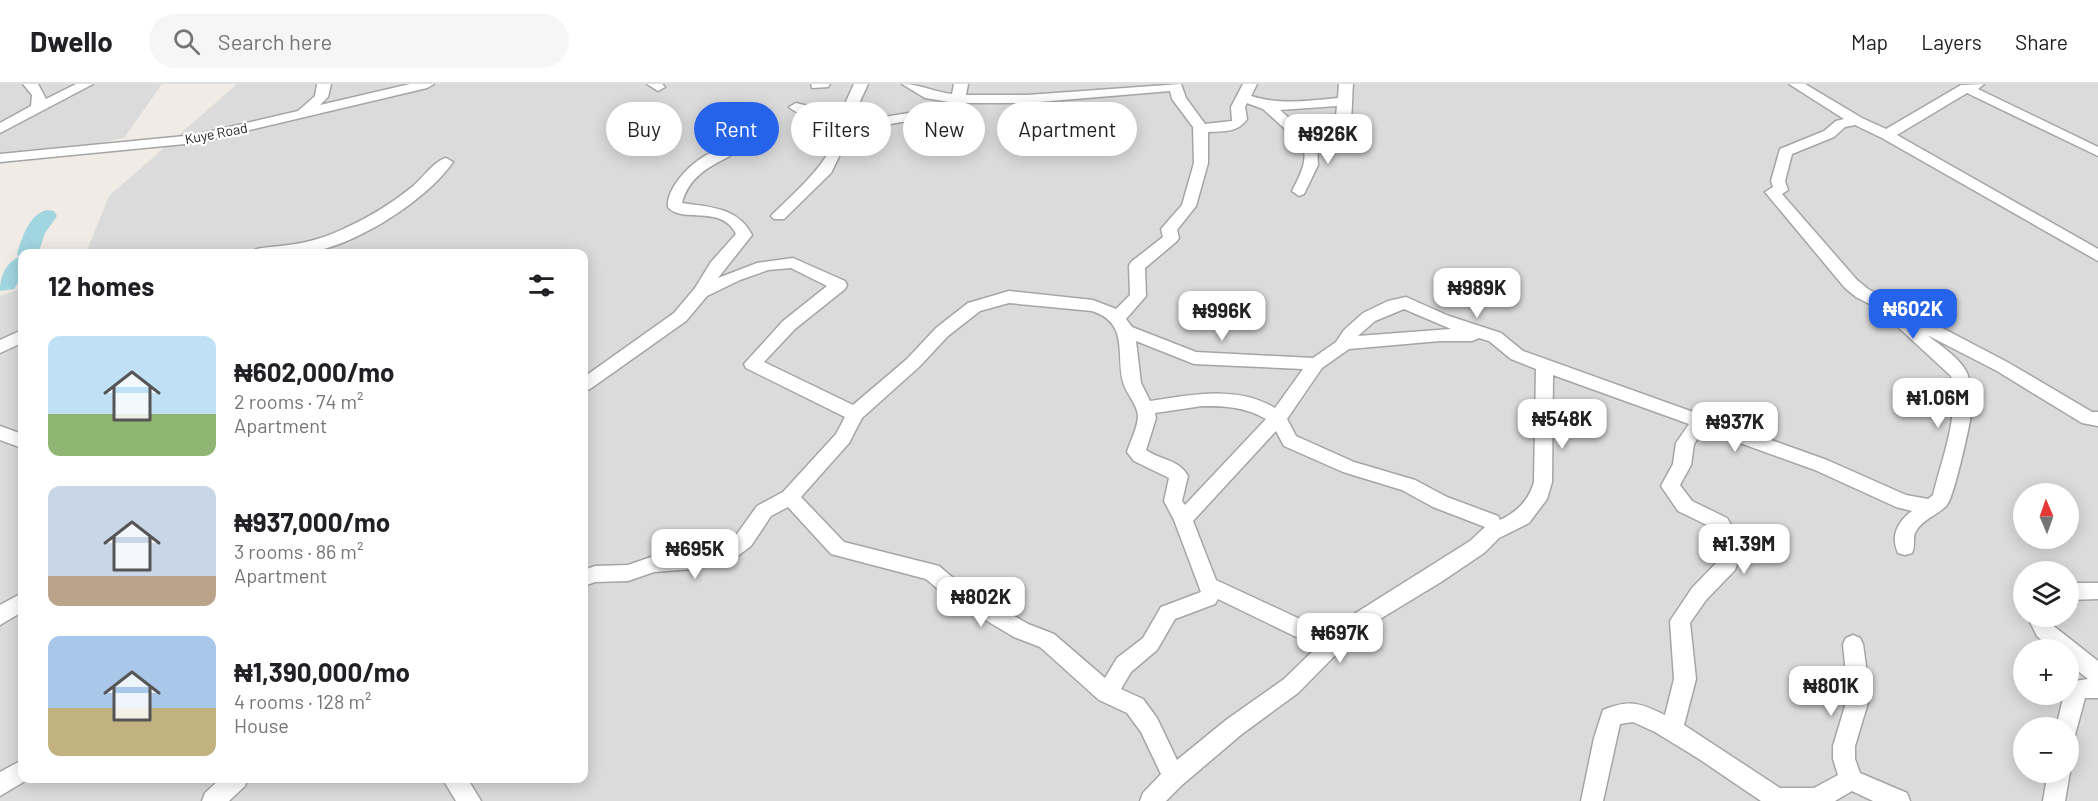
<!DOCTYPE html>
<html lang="en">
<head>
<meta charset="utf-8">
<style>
	:root { --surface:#fff; --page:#f6f6f6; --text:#202124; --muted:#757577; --line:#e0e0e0; --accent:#2563eb }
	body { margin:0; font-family:Barlow,sans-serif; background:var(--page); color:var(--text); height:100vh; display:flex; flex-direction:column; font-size:22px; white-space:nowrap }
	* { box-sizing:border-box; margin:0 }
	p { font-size:20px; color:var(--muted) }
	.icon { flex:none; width:33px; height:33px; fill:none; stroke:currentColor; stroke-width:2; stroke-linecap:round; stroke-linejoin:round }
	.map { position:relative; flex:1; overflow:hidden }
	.sheet { position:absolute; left:18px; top:165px; width:570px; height:534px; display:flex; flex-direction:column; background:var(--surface); border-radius:12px; box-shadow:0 3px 15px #0003 }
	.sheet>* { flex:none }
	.banner { position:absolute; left:606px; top:18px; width:570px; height:54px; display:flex; gap:12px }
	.needle { width:39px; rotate:358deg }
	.fabs { position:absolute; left:2013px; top:399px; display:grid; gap:12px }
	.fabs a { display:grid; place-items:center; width:66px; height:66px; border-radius:50%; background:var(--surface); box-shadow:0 3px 15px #0003; font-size:30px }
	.price { position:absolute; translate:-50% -51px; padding:0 14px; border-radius:12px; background:#fff; color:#222; font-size:20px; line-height:39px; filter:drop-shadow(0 2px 3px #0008) }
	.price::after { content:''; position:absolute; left:50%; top:36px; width:18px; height:14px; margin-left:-9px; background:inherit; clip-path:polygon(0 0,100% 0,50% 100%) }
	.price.current { background:var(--accent); color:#fff }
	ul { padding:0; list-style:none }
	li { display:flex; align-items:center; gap:18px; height:150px; padding:0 30px }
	li span { display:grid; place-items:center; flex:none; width:168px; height:120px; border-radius:12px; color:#555 }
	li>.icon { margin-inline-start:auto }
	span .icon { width:72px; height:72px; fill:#fffc; stroke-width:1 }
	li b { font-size:26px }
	h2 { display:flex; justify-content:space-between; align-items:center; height:72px; padding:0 30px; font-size:26px }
	.chip { padding:0 21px; border-radius:27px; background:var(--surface); box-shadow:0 3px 15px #0003; font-size:21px; line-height:54px }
	.chip.current { background:var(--accent); color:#fff }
	header { display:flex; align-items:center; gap:36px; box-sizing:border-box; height:84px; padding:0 30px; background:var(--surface); border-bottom:2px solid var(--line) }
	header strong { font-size:28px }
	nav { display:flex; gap:33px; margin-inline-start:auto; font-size:21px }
	.search { width:420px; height:54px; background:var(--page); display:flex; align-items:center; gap:15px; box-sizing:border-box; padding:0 21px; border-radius:33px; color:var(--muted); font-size:22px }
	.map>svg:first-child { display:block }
	.residential { fill:#dcdbdb; fill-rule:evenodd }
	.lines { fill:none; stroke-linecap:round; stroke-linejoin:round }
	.river { fill:#a1d6e0; fill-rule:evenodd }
	.minor-casing { stroke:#a5a5a5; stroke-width:3 }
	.minor { fill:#fff; fill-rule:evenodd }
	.labels { text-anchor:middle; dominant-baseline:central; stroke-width:4.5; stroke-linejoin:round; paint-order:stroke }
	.far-street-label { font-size:14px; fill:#1e1e1e; stroke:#fff }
</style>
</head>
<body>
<header>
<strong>Dwello</strong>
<div class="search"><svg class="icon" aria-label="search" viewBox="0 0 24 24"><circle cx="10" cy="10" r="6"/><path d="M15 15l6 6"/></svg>Search here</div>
<nav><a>Map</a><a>Layers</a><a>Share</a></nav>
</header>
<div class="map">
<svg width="2098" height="717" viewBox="0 0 2098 717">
	<rect width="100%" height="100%" fill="#f0ebe4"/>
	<!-- residential -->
	<g class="residential">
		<path d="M 0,0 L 162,0 L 124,54 L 0,80 Z"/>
		<path d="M 237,0 L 2098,0 L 2098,717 L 0,717 L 0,212 L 22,204 L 22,694 L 584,694 L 584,170 L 86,169 L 109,112 ZM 2024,410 L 2068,410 L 2068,454 L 2024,454 ZM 2024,488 L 2068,488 L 2068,532 L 2024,532 ZM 2024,566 L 2068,566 L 2068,610 L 2024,610 ZM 2024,644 L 2068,644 L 2068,688 L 2024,688 Z"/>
	</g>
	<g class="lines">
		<!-- river -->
		<path class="river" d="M 47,126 L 54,127 L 57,132 L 45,149 L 38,170 L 22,170 L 22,193 L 14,205 L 0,207 C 0,194 5,179 19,173 L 17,170 C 22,154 29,130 47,126 Z"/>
		<!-- minor casing -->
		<g class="minor-casing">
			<g id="minor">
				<path d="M 23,0 L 38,0 L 46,15 L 76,0 L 93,0 L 0,49 L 0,39 L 31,22 L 32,11 Z"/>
				<path d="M 317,0 L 331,0 L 328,13 L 320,21 L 410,0 L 434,0 L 427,4 L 195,59 L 0,78 L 0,70 L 195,51 L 298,27 L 315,12 Z"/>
				<path d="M 647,0 L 662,0 L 665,3 L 658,7 Z"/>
				<path d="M 811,0 L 830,0 L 828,3 L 812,4 Z"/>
				<path d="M 854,0 L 868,0 L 855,28 L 878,34 L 946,23 L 949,18 L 925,14 L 902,0 C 920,0 934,8 952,10 L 954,0 L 968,0 L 966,11 L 1027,11 L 1181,0 L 1186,14 L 1205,40 L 1232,37 L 1231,23 L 1243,0 L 1257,0 L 1251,12 C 1280,21 1308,17 1338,14 L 1339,0 L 1353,0 C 1350,37 1358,50 1317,61 L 1318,81 L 1304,110 L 1299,112 L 1292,107 C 1300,91 1310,75 1301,57 L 1296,55 L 1263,25 L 1247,19 L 1245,23 L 1247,35 C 1238,49 1223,47 1208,48 L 1208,79 L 1196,122 L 1177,146 L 1179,154 L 1176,158 L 1145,184 L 1146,212 L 1126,235 L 1132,243 L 1196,268 L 1313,274 L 1336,258 L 1344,246 L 1363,229 L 1388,217 L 1406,213 L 1449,232 L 1501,249 L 1523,267 L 1827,376 L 1906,411 L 1928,415 L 1933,411 C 1942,374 1960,331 1951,292 L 1899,244 L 1897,240 L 1900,236 L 1856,213 L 1845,204 L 1765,108 L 1773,103 L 1771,97 L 1780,65 L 1824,47 L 1836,37 L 1844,35 L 1789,0 L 1805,0 L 1862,34 L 1886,45 L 1961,1 L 1984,0 L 1978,5 L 2098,63 L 2098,72 L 1967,9 L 1897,51 L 2098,165 L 2098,177 L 1882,54 L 1855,41 L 1845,43 L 1834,53 L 1792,70 L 1785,97 L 1788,106 L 1782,110 L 1857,196 L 1868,205 L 2009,279 L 2092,328 L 2098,328 L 2098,342 L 2082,339 L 1997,287 L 1927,251 C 1940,261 1960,274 1967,289 C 1972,301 1972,318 1971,331 C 1969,344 1954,413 1947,421 C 1939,430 1923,435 1916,447 C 1912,453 1916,461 1912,469 L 1905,471 L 1898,469 C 1890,452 1898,437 1912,427 L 1896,423 L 1815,386 L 1704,346 L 1694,360 L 1691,381 L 1680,401 L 1692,417 L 1727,434 L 1744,463 L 1735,486 L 1706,516 L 1690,539 L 1696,595 L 1684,641 L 1780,704 L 1814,704 L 1838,691 L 1833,675 L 1833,662 L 1848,612 L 1843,560 L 1846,554 L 1853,551 L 1860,554 L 1863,560 L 1870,612 L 1855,662 L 1855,675 L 1860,689 L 1907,709 L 1910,717 L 1873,717 L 1852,707 L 1835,717 L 1761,717 L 1699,675 L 1655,648 L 1633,638 L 1620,640 L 1603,717 L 1581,717 L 1594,654 L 1603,626 C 1630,615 1640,619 1665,631 L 1674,595 L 1670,537 L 1692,504 L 1720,475 L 1724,463 L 1713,444 L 1678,427 L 1661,402 L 1673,380 L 1676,359 L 1689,340 L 1553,291 L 1552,398 L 1547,415 L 1529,439 L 1499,454 L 1484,469 L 1441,498 L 1357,549 L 1298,609 L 1242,650 L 1182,701 L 1166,717 L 1140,717 L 1143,709 L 1161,690 L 1141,648 L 1127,629 L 1099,616 L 1040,563 L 1014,553 L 950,515 L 926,495 L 831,470 L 788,423 L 771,432 L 751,462 L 735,474 L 693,485 L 654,488 L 628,497 L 595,498 L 584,502 L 584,486 L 595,482 L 628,481 L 654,472 L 693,469 L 722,461 L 737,450 L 757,422 L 783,408 L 836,350 L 845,333 L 746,284 L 744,280 L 783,237 L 827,202 L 791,184 L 768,186 L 740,196 L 707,212 L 686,237 L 590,305 L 584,307 L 584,293 L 674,229 L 695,204 L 711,178 L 736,150 C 722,120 682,140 668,123 C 665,100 707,60 730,66 L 732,69 L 730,72 C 708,83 688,94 682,119 C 709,123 738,123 752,151 L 718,194 L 757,179 L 793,174 L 845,197 L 847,201 L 845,205 L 795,245 L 764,278 L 853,321 L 907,275 L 936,244 L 968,219 L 1009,207 L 1093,216 L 1116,225 L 1130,211 L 1129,182 L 1131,178 L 1163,153 L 1161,145 L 1182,121 L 1194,79 L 1193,43 L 1172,15 L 1170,7 L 1027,19 L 962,19 L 956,29 L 878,42 L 854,36 L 854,42 L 831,89 L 784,135 L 774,135 L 771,132 L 774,129 C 799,104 840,71 840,32 C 824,31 802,35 789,23 L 796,19 L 812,23 L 843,24 ZM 1337,22 L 1335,43 L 1330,48 L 1316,52 L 1306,49 L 1280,26 ZM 1009,219 L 1092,227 C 1129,239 1116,269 1123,298 C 1126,310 1137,319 1138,332 C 1138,343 1130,358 1127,368 L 1134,377 L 1169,394 L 1164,417 L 1174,436 L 1201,508 L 1161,523 L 1143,554 L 1117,574 L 1105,594 L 1054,550 L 1028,540 L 964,503 L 939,482 L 844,458 L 801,413 L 849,359 L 862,334 L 919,283 L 948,252 L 980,227 ZM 1404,225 L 1451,245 L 1358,252 L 1375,237 ZM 1479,254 L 1489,257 L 1511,275 L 1536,285 L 1534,398 C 1529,416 1517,428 1500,436 L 1498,432 L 1447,413 L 1415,396 L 1354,378 L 1296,352 L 1287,335 L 1322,284 L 1349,265 L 1440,257 L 1472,257 ZM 1136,257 L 1194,280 L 1303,285 L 1275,324 C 1237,301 1192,311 1150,317 L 1141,299 ZM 1202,322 C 1226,322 1245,323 1266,335 L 1185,421 L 1182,417 L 1188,392 C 1179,375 1160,376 1146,366 L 1156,334 L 1155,329 ZM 1276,347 L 1284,362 L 1343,388 L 1402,406 L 1433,423 L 1485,443 L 1470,457 L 1343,537 L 1330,549 L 1216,496 L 1193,437 ZM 1218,515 L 1317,563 L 1284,595 L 1226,636 L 1177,676 L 1157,634 L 1143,615 L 1121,605 L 1131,588 L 1157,566 L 1175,535 L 1215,520 Z"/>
				<path d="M 446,74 L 453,78 C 425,118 353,163 305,169 C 287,172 267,170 249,170 C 254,164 262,164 270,163 C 295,161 318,157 341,146 C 366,135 390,121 412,103 C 422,95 434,77 446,74 Z"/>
				<path d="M 22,246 L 22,259 L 0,269 L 0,256 Z"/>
				<path d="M 0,342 L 22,350 L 22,364 L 0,356 Z"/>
				<path d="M 2068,499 L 2098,499 L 2098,515 L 2068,516 Z"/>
				<path d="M 22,509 L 22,528 L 0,541 L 0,521 Z"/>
				<path d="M 2027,532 L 2048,532 L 2051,540 L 2098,577 L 2098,614 L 2085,614 L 2075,651 L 2068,653 L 2068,644 L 2056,644 L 2064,610 L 2068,610 L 2068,598 L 2088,595 L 2068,579 L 2068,566 L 2052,566 L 2037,552 Z"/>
				<path d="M 22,676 L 22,694 L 30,694 L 0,712 L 0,688 Z"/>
				<path d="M 2068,684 L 2070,688 L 2065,717 L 2043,717 L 2048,688 L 2068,688 Z"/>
				<path d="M 221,694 L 248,694 L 245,702 L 229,717 L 202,717 L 205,709 Z"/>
				<path d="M 442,694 L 467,694 L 481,717 L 456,717 Z"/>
			</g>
		</g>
		<!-- minor -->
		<use href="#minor" class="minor"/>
	</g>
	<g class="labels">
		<!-- far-street labels -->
		<g class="far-street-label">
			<text transform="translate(216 49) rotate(-11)">Kuye Road</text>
		</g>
	</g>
</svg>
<div class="fabs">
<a><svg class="needle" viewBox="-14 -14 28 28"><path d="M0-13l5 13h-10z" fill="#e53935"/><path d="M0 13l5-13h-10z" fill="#757577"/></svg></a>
<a><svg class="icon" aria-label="layers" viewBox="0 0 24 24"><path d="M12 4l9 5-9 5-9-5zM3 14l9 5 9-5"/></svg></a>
<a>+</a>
<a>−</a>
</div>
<b class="price" style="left:1328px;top:81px">₦926K</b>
<b class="price" style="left:1477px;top:235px">₦989K</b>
<b class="price current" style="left:1913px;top:256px">₦602K</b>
<b class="price" style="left:1222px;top:258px">₦996K</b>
<b class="price" style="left:1938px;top:345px">₦1.06M</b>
<b class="price" style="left:1562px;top:366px">₦548K</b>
<b class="price" style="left:1735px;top:369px">₦937K</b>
<b class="price" style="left:1744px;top:491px">₦1.39M</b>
<b class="price" style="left:695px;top:496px">₦695K</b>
<b class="price" style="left:981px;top:544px">₦802K</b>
<b class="price" style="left:1340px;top:580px">₦697K</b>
<b class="price" style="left:1831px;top:633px">₦801K</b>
<div class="banner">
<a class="chip">Buy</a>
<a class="chip current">Rent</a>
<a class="chip">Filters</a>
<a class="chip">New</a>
<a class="chip">Apartment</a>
</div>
<section class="sheet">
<h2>12 homes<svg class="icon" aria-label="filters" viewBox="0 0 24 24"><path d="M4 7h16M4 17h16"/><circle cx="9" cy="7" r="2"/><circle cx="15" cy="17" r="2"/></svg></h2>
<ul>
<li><span style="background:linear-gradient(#bfe0f5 65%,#8fb573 0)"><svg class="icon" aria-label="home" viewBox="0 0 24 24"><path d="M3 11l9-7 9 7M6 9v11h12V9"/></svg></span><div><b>₦602,000/mo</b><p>2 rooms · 74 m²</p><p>Apartment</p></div></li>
<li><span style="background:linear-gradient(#c9d6e8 75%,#b9a48a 0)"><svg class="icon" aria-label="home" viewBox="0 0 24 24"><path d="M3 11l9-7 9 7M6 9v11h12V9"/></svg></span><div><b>₦937,000/mo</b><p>3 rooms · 86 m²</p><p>Apartment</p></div></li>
<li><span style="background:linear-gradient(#a9c7e8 60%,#c2b280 0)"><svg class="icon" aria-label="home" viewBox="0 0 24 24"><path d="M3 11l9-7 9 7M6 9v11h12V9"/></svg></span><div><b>₦1,390,000/mo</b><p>4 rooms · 128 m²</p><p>House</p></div></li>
</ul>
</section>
</div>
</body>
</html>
